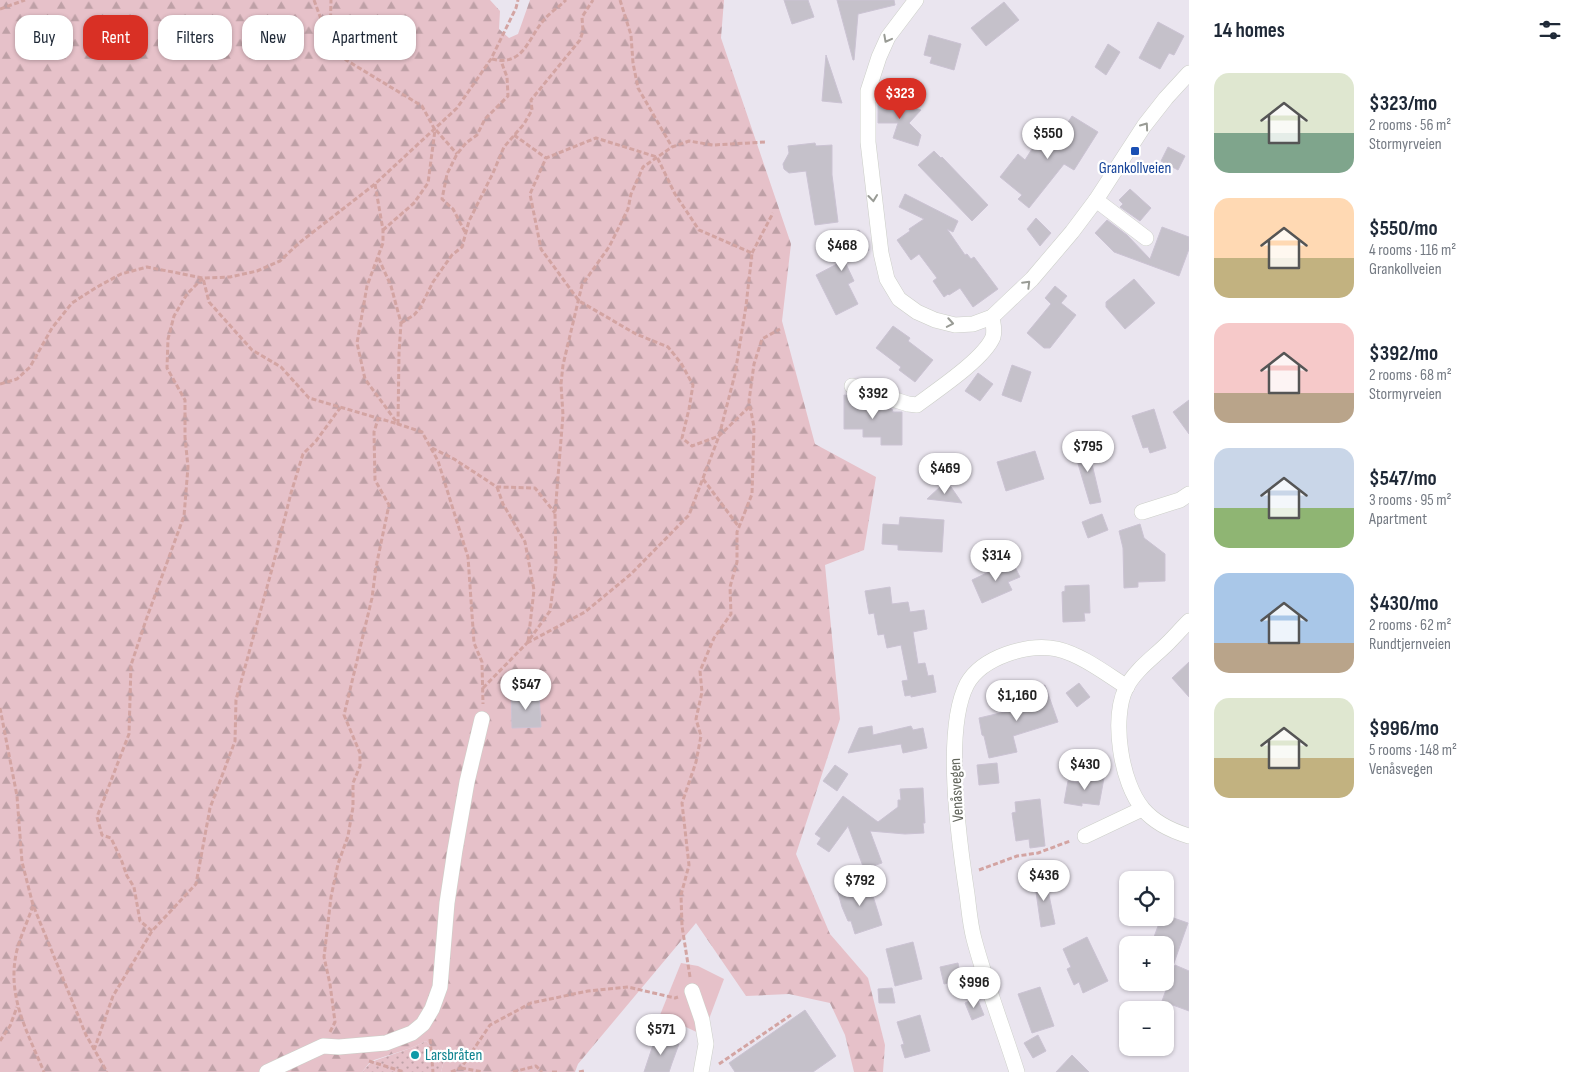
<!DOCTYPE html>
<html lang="en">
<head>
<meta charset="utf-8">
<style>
	:root { --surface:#fff; --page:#f2f2f3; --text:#1f2937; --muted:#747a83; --accent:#d93025 }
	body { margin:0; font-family:"Sofia Sans Condensed",sans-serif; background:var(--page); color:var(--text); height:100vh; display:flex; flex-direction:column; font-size:19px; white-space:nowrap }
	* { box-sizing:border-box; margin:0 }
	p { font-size:16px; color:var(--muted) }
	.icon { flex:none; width:28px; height:28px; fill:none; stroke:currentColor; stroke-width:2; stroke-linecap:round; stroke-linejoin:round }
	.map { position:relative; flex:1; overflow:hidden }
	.details { display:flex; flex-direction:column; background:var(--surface); width:400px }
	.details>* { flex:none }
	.hud { position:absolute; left:15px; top:15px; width:475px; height:45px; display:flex; gap:10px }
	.controls { position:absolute; left:1119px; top:871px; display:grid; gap:10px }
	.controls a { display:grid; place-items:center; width:55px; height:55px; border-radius:10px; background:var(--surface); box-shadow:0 1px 4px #0004; font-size:25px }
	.price { position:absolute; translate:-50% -42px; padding:0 11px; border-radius:18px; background:#fff; color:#222; font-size:16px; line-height:32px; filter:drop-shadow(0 1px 2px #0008) }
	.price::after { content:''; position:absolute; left:50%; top:30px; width:15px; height:11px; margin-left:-8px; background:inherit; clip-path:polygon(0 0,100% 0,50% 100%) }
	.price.on { background:var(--accent); color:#fff }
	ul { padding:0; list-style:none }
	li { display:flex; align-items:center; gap:15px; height:125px; padding:0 25px }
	li span { display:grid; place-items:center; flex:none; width:140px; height:100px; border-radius:15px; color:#555 }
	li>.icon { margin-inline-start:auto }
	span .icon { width:60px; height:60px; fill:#fffc; stroke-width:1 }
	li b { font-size:21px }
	h2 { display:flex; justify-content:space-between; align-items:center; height:60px; padding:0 25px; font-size:21px }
	.tag { padding:0 18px; border-radius:15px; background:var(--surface); box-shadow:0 1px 4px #0004; font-size:18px; line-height:45px }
	.tag.on { background:var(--accent); color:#fff }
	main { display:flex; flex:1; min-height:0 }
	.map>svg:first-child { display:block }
	.green { fill:url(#green-dots) }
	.forest { fill:url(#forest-firs) }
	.pitch { fill:#e6c1c9 }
	.building { fill:#c5c1ca; stroke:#cbc3d3 }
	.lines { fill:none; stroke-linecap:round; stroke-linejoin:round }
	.minor-casing { stroke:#cccfc8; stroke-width:16 }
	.path { stroke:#d3a4a2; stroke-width:3; stroke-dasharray:5 2.5; stroke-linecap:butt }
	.minor { stroke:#fff; stroke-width:15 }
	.oneway { stroke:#999b95 }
	.transit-dot { fill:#1a4fb4; stroke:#fff; stroke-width:2 }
	.culture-dot { fill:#0f9aa8; stroke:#fff; stroke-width:2 }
	.labels { text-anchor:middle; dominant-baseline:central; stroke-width:4.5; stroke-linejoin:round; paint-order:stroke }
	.transit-label { font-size:16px; fill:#164399; stroke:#fff }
	.street-label { font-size:16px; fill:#62655c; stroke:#fff }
	.culture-label { font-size:16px; fill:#0d838f; stroke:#fff; text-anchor:start }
</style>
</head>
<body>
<main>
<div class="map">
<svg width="1189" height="1072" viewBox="0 0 1189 1072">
	<defs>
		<pattern id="green-dots" width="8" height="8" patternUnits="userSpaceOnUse" patternTransform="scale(1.25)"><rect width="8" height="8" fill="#e6c1c9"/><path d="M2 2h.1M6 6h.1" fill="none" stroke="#bea0a6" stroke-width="1.8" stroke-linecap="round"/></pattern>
		<pattern id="forest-firs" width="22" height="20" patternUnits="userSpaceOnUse" patternTransform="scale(1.25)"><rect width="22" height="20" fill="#e6c1c9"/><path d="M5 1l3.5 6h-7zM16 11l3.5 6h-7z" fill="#bea0a6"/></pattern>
	</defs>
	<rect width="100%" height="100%" fill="#eae5ef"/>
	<!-- green -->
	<path class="green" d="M 426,1041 L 444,1061 L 441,1072 L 362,1072 L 371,1062 L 411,1048 Z"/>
	<!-- forest -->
	<path class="forest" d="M 0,0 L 490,0 L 500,11 L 499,29 L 509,38 L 518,34 L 530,0 L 724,0 L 721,38 L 791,244 L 782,321 L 815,444 L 876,477 L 864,550 L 825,565 L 840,719 L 796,854 L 830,934 L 868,978 L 885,1045 L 883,1072 L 854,1072 L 845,1035 L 830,1003 L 789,994 L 746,996 L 696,923 L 578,1064 L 575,1072 L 441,1072 L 444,1061 L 426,1041 L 411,1048 L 371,1061 L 362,1072 L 0,1072 Z"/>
	<!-- pitch -->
	<path class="pitch" d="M 681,963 L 698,966 L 724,979 L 703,1035 L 660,1015 Z"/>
	<!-- building -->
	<g class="building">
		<path d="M 784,0 L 808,0 L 814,17 L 792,24 Z"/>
		<path d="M 837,0 L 894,0 L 895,5 L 858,14 L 854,60 L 853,60 Z"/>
		<path d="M 1004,2 L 1019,20 L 986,46 L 971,28 Z"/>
		<path d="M 1158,22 L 1184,36 L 1174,55 L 1169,53 L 1160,69 L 1139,58 Z"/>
		<path d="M 929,35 L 961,44 L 954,70 L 930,63 L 932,57 L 924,55 Z"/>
		<path d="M 1108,44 L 1120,52 L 1106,75 L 1095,67 Z"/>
		<path d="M 826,55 L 842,103 L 822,101 Z"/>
		<path d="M 878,101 L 892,101 L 921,110 L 909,123 L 921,135 L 918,146 L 893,138 L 898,123 L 878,123 Z"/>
		<path d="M 1072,116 L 1098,132 L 1074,170 L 1064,164 L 1029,208 L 1018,199 L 1022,195 L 1000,177 L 1018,154 L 1025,160 L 1044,130 L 1058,138 Z"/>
		<path d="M 815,143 L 816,146 L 832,145 L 832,175 L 838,222 L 815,225 L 806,171 L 789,173 L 784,169 L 783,164 L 789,153 L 788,146 Z"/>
		<path d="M 1168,147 L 1185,156 L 1178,170 L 1161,161 Z"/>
		<path d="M 934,151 L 941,158 L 942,157 L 988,205 L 972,221 L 918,165 Z"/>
		<path d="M 1130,189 L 1151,208 L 1140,221 L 1120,207 L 1123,204 L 1119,200 Z"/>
		<path d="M 905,194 L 958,221 L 953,232 L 947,229 L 965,255 L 967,254 L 971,259 L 974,257 L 998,289 L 973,307 L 960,288 L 949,295 L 948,294 L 944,297 L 933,281 L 937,278 L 919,254 L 911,260 L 897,240 L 910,231 L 909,229 L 924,219 L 899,207 Z"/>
		<path d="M 1036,218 L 1051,233 L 1040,246 L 1027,229 Z"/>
		<path d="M 1107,220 L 1127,235 L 1150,259 L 1162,227 L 1189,237 L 1189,249 L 1179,276 L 1114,252 L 1095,233 Z"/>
		<path d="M 859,230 L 869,250 L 845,262 L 854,281 L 848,284 L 858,304 L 836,315 L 816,275 L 837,264 L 826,246 Z"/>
		<path d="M 1134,279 L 1155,303 L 1125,329 L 1106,307 L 1106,302 Z"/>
		<path d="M 1055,286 L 1067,296 L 1061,303 L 1076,315 L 1050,348 L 1044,348 L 1027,333 L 1051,304 L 1045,298 Z"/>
		<path d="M 893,326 L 910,338 L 908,341 L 933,360 L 915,382 L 899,370 L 901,367 L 876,348 Z"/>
		<path d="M 1012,365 L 1031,372 L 1021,402 L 1002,395 Z"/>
		<path d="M 978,373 L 993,384 L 980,401 L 965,391 Z"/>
		<path d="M 844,395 L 851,396 L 881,405 L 881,407 L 892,409 L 893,412 L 902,412 L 902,445 L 881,445 L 881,437 L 863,437 L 863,429 L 844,429 Z"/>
		<path d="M 1189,400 L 1189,434 L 1173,412 Z"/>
		<path d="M 1154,409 L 1166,448 L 1150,453 L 1148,447 L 1143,448 L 1132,416 Z"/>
		<path d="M 1087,443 L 1101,502 L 1090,504 L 1076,457 L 1075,446 Z"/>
		<path d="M 1035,451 L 1044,479 L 1006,491 L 997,462 Z"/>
		<path d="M 941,486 L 951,487 L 962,503 L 927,499 Z"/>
		<path d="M 1102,514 L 1108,530 L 1088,538 L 1082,522 Z"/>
		<path d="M 900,517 L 944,520 L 942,552 L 898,550 L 898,545 L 882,544 L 883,524 L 899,525 Z"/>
		<path d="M 1140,524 L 1144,538 L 1165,554 L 1165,581 L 1138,582 L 1138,587 L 1124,588 L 1123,548 L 1119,531 Z"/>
		<path d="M 1012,561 L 1020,577 L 1008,582 L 1012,590 L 982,603 L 972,580 Z"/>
		<path d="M 1089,585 L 1090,613 L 1084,613 L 1085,621 L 1063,622 L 1062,592 L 1065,591 L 1065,586 Z"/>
		<path d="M 890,587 L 892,604 L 908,602 L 910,612 L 924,610 L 927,629 L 913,632 L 918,664 L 925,663 L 928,676 L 933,675 L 936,692 L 911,697 L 911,695 L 905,696 L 902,681 L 908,680 L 901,645 L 887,648 L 884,634 L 878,635 L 874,613 L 869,614 L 865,591 Z"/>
		<path d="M 1189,662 L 1189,697 L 1172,678 Z"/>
		<path d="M 1079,683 L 1090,697 L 1077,707 L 1066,693 Z"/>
		<path d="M 1045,685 L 1058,722 L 1013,736 L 1017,752 L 989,758 L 984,736 L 982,735 L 979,718 L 1026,707 L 1021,693 Z"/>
		<path d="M 539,694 L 541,727 L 512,728 L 511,695 Z"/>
		<path d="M 872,726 L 873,735 L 911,726 L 913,730 L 923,728 L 927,748 L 903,753 L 901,744 L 848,753 L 859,728 Z"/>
		<path d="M 997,763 L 999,783 L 979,785 L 977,765 Z"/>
		<path d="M 835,765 L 848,774 L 837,791 L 823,781 Z"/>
		<path d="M 1084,774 L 1104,778 L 1099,805 L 1082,803 L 1082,806 L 1064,803 L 1068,781 L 1079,783 L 1079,781 L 1083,782 Z"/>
		<path d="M 923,788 L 925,823 L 923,823 L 924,833 L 905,834 L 870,831 L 882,863 L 864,869 L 848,826 L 829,852 L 817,844 L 821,838 L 815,834 L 843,796 L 878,822 L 898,807 L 898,800 L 901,800 L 900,789 Z"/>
		<path d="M 1040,799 L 1045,846 L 1030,848 L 1029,839 L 1016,841 L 1012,813 L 1016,812 L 1015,802 Z"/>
		<path d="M 1045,876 L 1055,924 L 1041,927 L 1034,878 Z"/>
		<path d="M 868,880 L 882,925 L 855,934 L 851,921 L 848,921 L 842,907 L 837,889 Z"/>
		<path d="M 1165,915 L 1188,923 L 1167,983 L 1165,982 L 1165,945 L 1151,945 L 1161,918 L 1165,918 Z"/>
		<path d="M 1087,937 L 1108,981 L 1083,993 L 1079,982 L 1074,985 L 1067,969 L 1071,967 L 1063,949 Z"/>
		<path d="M 913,942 L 922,979 L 895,986 L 886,949 Z"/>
		<path d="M 958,963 L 961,980 L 944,984 L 940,967 Z"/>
		<path d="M 1175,965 L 1189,971 L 1189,1011 L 1162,1001 Z"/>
		<path d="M 1040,987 L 1054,1026 L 1032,1033 L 1018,994 Z"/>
		<path d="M 892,988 L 895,1003 L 879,1003 L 878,989 Z"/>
		<path d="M 977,998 L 984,1015 L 972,1020 L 965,1003 Z"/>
		<path d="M 805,1010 L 836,1056 L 813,1072 L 735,1072 L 729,1063 Z"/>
		<path d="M 920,1015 L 930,1051 L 905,1058 L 901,1045 L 904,1044 L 897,1022 Z"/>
		<path d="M 1038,1035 L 1046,1051 L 1033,1058 L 1024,1043 Z"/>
		<path d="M 656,1036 L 679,1044 L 672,1063 L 669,1072 L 644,1072 Z"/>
		<path d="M 1072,1055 L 1089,1072 L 1056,1072 Z"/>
	</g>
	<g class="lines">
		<!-- minor casing -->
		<g class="minor-casing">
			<g id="minor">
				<path d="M 916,0 L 888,37 L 879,57 L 868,91 L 868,142 L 881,253 L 887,279 L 899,299 L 917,312 L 935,320 L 955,325 L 973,324 L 992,317 L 1013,297 L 1032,279 L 1072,232 L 1096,200 L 1144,126 L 1166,98 L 1189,73"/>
				<path d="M 1096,200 L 1146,238"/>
				<path d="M 852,386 L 908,404 L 917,405 C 937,390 984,359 993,337 C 995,330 993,324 992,317"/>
				<path d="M 1142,512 L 1180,500 L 1189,494"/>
				<path d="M 1189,621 C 1182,628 1175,636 1168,643 C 1154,657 1135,670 1126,688 C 1111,719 1121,783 1143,809 C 1155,823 1172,831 1189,836"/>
				<path d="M 1085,836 L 1142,809"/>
				<path d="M 692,991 L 702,1020 L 706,1044 L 701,1072"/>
				<path d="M 267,1072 L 323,1046 L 339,1047 L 386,1043 L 412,1033 L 423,1024 L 432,1009 L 440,987 L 447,903 L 455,850 L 467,782 L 482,719"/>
				<path d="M 1017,1072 C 1003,1028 986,984 974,939 C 970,924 969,909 967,894 C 959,842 943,730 967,684 C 982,657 1028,643 1057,649 C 1082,655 1105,673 1127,687"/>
			</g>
		</g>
		<!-- path -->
		<g class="path">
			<path d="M 314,0 L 330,44 L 346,60 L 422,106 L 435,130 L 428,183 L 414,203 L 383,230"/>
			<path d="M 620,0 L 631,35 L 633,63 L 638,88 L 672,147"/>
			<path d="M 0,9 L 25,0"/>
			<path d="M 330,41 L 331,0"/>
			<path d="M 492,59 C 523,67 528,39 543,21 C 549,13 559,7 566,0"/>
			<path d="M 436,130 L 457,154"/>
			<path d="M 514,135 L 546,158"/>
			<path d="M 375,184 L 383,230 L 383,243 L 367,286 L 357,343 L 365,379 L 398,424 L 422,432 L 438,461 L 468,557 L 474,643 L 482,662 L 483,704"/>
			<path d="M 465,232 L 453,209 L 442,199 L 447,174 L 457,154 L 466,143 L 477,135 L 485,119 L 508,96 L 507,77 L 501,61"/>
			<path d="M 752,253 L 773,213"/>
			<path d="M 401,323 L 414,315 L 420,308 L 433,282 L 442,269 L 452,255 L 462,247 L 469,221 L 493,173 L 504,147 L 524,124 L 532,110 L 531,100 L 580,40 L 583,31 L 582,17 L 593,0"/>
			<path d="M 0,384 L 17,379 L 30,367 L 52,328 L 72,303 L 97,287 L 121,274 L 147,267 L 203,278 L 230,277 L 257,271 L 280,261 L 299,243 L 375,184 L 457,108 L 491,59 L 516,8 L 518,0"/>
			<path d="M 432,448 L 454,459 L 497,487 L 535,488 L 555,513"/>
			<path d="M 703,479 L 739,527"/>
			<path d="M 497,487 L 503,504 L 525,542 L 534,590 L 528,642"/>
			<path d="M 527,643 L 585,612 L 631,574 L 689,515 L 719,436 L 735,374 L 746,306 L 752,253 L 699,230 L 675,194 L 657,157 L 596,138 L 546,158 L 530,194 L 541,249 L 579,301 L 636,334 L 668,347 L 681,363 L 693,385 L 689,409 L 682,438 L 692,446 L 719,436 L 750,406"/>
			<path d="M 483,688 L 527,643 L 550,611 L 556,566 L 555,514 L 563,415 L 561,384 L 563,365 L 582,285 L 609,247 L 628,209 L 631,194 L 643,167 L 672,147 L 689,141 L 713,145 L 766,142"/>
			<path d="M 0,708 L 17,796 L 22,862 L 33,905 L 86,1035 L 107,1072"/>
			<path d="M 979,870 L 1017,856 L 1038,853 L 1070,841"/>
			<path d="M 33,906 C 28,920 21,935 17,950 C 6,995 27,1031 44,1072"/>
			<path d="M 152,931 L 140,921 L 134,887 L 127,876 L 121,859 L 111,838 L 102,835 L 97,817 L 129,734 L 131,665 L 146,620 L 184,516 L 188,467 L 185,437 L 185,400 L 167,368 L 168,339 L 174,316 L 187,294 L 203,278 L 209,302 L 252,350 L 281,367 L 309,398 L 398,424 L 399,353 L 401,323 L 391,286 L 378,257"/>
			<path d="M 690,977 L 682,926 L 681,895 L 689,865 L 682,803 L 696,762 L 701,736 L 696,719 L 702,692 L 700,671 L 714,638 L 731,614 L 730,587 L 737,562 L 737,532 L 752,494 L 754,427 L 749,401 L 754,364 L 762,339 L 780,329"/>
			<path d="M 330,1032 L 335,1022 L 330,984 L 324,957 L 331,897 L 338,864 L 348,836 L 353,807 L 353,783 L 360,766 L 360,753 L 344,715 L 372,598 L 376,567 L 389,505 L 375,480 L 374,432 L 378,419"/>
			<path d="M 430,1039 L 433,1072"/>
			<path d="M 0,1041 L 10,1026 L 17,1007"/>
			<path d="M 94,1050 L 113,996 L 152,931 L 196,884 L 210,808 L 235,741 L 236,700 L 272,569 L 291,493 L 303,454 L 316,441 L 340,408"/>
			<path d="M 369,1061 L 404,1072"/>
			<path d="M 719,1064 L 791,1015"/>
			<path d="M 461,1068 L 483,1072"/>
			<path d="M 451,1072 L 461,1068 L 490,1025 L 531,1003 L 588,991 L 628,987 L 675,998 L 678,997"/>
			<path d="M 513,1072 L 536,1066 L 542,1072"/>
			<path d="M 552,1072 L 557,1072"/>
			<path d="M 579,1072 L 584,1071"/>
		</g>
		<!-- minor -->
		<use href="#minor" class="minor"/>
	</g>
	<!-- one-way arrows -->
	<defs><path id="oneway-chevron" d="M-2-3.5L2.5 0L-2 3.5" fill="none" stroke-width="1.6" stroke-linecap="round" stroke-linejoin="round" transform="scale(1.25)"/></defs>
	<g class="oneway">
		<use href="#oneway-chevron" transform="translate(887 39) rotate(118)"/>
		<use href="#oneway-chevron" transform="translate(1145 126) rotate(-55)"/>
		<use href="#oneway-chevron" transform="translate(873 198) rotate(84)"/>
		<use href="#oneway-chevron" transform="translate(1027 284) rotate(-45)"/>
		<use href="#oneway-chevron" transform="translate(950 323) rotate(10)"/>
	</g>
	<!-- markers -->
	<rect class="transit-dot" x="1130" y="146" width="10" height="10" rx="2.5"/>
	<circle class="culture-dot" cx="415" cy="1055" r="5"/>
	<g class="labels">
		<!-- transit labels -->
		<g class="transit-label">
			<text x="1135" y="168">Grankollveien</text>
		</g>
		<!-- street labels -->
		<g class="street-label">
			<text transform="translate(957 790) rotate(-93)">Venåsvegen</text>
		</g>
		<!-- culture labels -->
		<g class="culture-label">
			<text x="425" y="1055">Larsbråten</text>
		</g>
	</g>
</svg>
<div class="controls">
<a><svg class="icon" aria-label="locate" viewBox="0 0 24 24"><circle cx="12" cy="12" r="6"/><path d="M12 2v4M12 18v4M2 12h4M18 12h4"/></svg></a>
<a>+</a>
<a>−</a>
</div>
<b class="price on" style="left:900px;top:120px">$323</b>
<b class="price" style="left:1048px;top:160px">$550</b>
<b class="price" style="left:842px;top:272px">$468</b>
<b class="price" style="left:873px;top:420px">$392</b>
<b class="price" style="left:1088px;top:473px">$795</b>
<b class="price" style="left:945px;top:495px">$469</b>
<b class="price" style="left:996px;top:582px">$314</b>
<b class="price" style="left:526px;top:711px">$547</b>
<b class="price" style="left:1017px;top:722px">$1,160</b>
<b class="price" style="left:1085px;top:791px">$430</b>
<b class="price" style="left:1044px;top:902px">$436</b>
<b class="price" style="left:860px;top:907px">$792</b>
<b class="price" style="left:974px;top:1009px">$996</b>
<b class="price" style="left:661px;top:1056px">$571</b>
<div class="hud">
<a class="tag">Buy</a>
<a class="tag on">Rent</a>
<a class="tag">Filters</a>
<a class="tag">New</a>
<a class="tag">Apartment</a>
</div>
</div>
<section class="details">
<h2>14 homes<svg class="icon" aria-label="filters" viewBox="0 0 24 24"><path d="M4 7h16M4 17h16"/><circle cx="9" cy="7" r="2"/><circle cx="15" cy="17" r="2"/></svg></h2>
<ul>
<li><span style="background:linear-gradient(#dfe7d0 60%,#7fa58c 0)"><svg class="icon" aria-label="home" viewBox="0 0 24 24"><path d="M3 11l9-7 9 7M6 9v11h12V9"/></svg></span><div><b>$323/mo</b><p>2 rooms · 56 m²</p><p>Stormyrveien</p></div></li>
<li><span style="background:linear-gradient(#ffd9b3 60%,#c2b280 0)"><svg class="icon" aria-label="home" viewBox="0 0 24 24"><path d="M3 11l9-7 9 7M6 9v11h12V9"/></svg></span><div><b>$550/mo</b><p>4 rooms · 116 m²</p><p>Grankollveien</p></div></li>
<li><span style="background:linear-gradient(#f6c9c9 70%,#b9a48a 0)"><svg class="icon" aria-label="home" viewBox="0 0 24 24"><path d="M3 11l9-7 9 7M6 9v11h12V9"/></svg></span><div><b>$392/mo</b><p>2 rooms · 68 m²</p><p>Stormyrveien</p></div></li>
<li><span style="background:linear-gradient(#c9d6e8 60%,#8fb573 0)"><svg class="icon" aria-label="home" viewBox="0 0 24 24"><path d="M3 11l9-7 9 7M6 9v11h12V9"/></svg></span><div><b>$547/mo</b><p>3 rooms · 95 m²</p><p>Apartment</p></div></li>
<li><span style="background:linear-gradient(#a9c7e8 70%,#b9a48a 0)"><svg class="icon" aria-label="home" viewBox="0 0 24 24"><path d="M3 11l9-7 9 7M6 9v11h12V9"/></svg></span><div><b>$430/mo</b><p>2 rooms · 62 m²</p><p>Rundtjernveien</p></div></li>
<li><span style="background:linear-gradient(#dfe7d0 60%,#c2b280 0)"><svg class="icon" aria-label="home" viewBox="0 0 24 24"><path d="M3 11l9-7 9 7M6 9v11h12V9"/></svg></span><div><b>$996/mo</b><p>5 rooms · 148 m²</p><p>Venåsvegen</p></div></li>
</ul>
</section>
</main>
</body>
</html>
